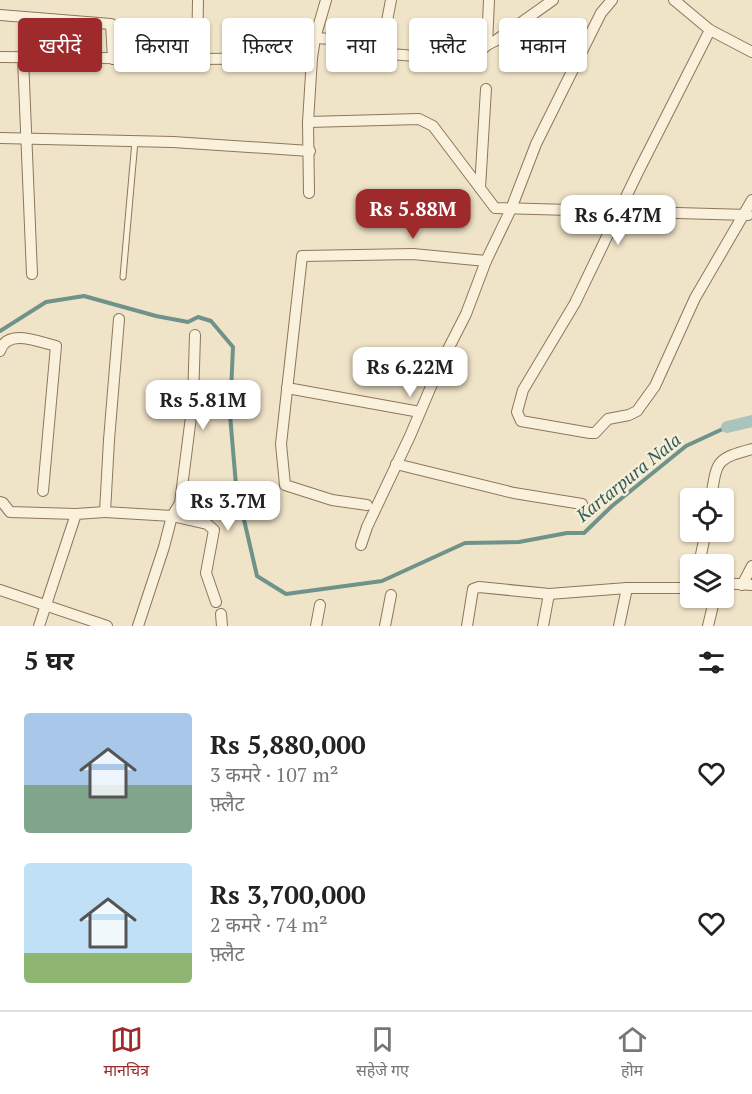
<!DOCTYPE html>
<html lang="hi">
<head>
<meta charset="utf-8">
<style>
	:root { --surface:#fff; --page:#f2f2f2; --text:#222; --muted:#767676; --line:#e0e0e0; --accent:#9e2a2b }
	body { margin:0; font-family:"PT Serif","Noto Sans Devanagari",serif; background:var(--page); color:var(--text); height:100vh; display:flex; flex-direction:column; font-size:22px; white-space:nowrap }
	* { box-sizing:border-box; margin:0 }
	p { font-size:20px; color:var(--muted) }
	.icon { flex:none; width:33px; height:33px; fill:none; stroke:currentColor; stroke-width:2; stroke-linecap:round; stroke-linejoin:round }
	.map { position:relative; height:626px; overflow:hidden }
	.drawer { display:flex; flex-direction:column; background:var(--surface); flex:1 }
	.drawer>* { flex:none }
	.banner { position:absolute; left:18px; top:18px; width:717px; height:54px; display:flex; gap:12px }
	.buttons { position:absolute; left:680px; top:488px; display:grid; gap:12px }
	.buttons a { display:grid; place-items:center; width:54px; height:54px; border-radius:6px; background:var(--surface); box-shadow:0 2px 4px #0004; font-size:30px }
	.price { position:absolute; translate:-50% -51px; padding:0 14px; border-radius:12px; background:#fff; color:#222; font-size:20px; line-height:39px; filter:drop-shadow(0 2px 3px #0008) }
	.price::after { content:''; position:absolute; left:50%; top:36px; width:18px; height:14px; margin-left:-9px; background:inherit; clip-path:polygon(0 0,100% 0,50% 100%) }
	.price.current { background:var(--accent); color:#fff }
	ul { padding:0; list-style:none }
	li { display:flex; align-items:center; gap:18px; height:150px; padding:0 24px }
	li span { display:grid; place-items:center; flex:none; width:168px; height:120px; border-radius:6px; color:#555 }
	li>.icon { margin-inline-start:auto }
	span .icon { width:72px; height:72px; fill:#fffc; stroke-width:1 }
	li b { font-size:26px }
	h2 { display:flex; justify-content:space-between; align-items:center; height:72px; padding:0 24px; font-size:26px }
	.tag { padding:0 21px; border-radius:6px; background:var(--surface); box-shadow:0 2px 4px #0004; font-size:21px; line-height:54px }
	.tag.current { background:var(--accent); color:#fff }
	.dock { display:flex; justify-content:space-around; align-items:center; height:84px; border-top:2px solid var(--line); background:var(--surface); font-size:16px; color:var(--muted) }
	.dock a { display:grid; justify-items:center; gap:3px }
	.dock .current { color:var(--accent) }
	.map>svg:first-child { display:block }
	.lines { fill:none; stroke-linecap:round; stroke-linejoin:round }
	.stream { stroke:#6f938a; stroke-width:4 }
	.canal { stroke:#a9c4bc; stroke-width:12 }
	.lane-casing { stroke:#8d765c; stroke-width:7 }
	.street-casing { stroke:#8d765c; stroke-width:12 }
	.lane { stroke:#faf1dc; stroke-width:5 }
	.street { stroke:#faf1dc; stroke-width:10 }
	.labels { text-anchor:middle; dominant-baseline:central; stroke-width:5; stroke-linejoin:round; paint-order:stroke }
	.water-label { font-size:18px; font-style:italic; fill:#2f5d5a; stroke:#f7eed8 }
</style>
</head>
<body>
<div class="map">
<svg width="752" height="626" viewBox="0 0 752 626">
	<rect width="100%" height="100%" fill="#f0e4c8"/>
	<g class="lines">
		<!-- stream -->
		<path class="stream" d="M 0,331 L 46,302 L 84,296 L 156,316 L 188,322 L 198,317 L 211,321 L 233,347 L 230,415 L 236,485 L 257,576 L 286,594 L 382,581 L 465,543 L 519,542 L 567,533 L 584,533 L 612,506 L 686,446 L 727,427"/>
		<!-- canal -->
		<path class="canal" d="M 727,427 L 752,421"/>
		<!-- lane casing -->
		<g class="lane-casing">
			<path id="lane" d="M 123,277 L 135,141"/>
		</g>
		<!-- street casing -->
		<g class="street-casing">
			<g id="street">
				<path d="M 674,0 L 710,30 L 752,52"/>
				<path d="M 0,15 L 111,24 L 113,59"/>
				<path d="M 710,30 L 638,172 L 575,303 L 523,390 L 517,412 L 521,421 L 590,433 L 595,433 L 608,419 L 629,415 L 637,411 L 655,386 L 695,298 L 752,200"/>
				<path d="M 315,38 L 383,42 L 391,0"/>
				<path d="M 383,42 L 391,54 L 438,58 L 476,55 L 487,45 L 489,0"/>
				<path d="M 487,45 L 495,41 L 553,0"/>
				<path d="M 0,57 L 197,59 L 198,0"/>
				<path d="M 23,58 L 32,274"/>
				<path d="M 197,59 L 312,58 L 315,38 L 326,0"/>
				<path d="M 308,122 L 419,119 L 433,126 L 495,208 L 748,215"/>
				<path d="M 0,138 L 173,142 L 310,151"/>
				<path d="M 480,188 L 486,89"/>
				<path d="M 309,193 L 308,122 L 312,58"/>
				<path d="M 119,319 L 109,440 L 105,512 L 172,516 L 164,547 L 138,626"/>
				<path d="M 195,335 L 193,401 L 180,503 L 172,516 L 207,524 L 214,530 L 206,573 L 216,602"/>
				<path d="M 0,351 C 7,328 39,342 56,346 L 43,491"/>
				<path d="M 287,388 L 420,412"/>
				<path d="M 396,464 L 514,493 L 582,504"/>
				<path d="M 711,498 C 717,461 715,459 752,449"/>
				<path d="M 0,502 L 3,503 L 10,512 L 76,514"/>
				<path d="M 367,505 L 332,500 L 285,485 L 281,444 L 302,256 L 413,254 L 486,261 L 511,209 L 536,144 L 601,13 L 612,0"/>
				<path d="M 361,545 L 367,527 L 410,436 L 441,363 L 466,314 L 486,261"/>
				<path d="M 699,564 L 706,531"/>
				<path d="M 723,583 L 752,585"/>
				<path d="M 742,585 L 752,566"/>
				<path d="M 0,590 L 107,626"/>
				<path d="M 221,614 L 222,626"/>
				<path d="M 39,626 L 76,514 L 105,512"/>
				<path d="M 316,626 L 320,605"/>
				<path d="M 385,626 L 391,595"/>
				<path d="M 467,626 L 473,589 L 479,587 L 549,594"/>
				<path d="M 543,626 L 549,594 L 627,588 L 690,588"/>
				<path d="M 619,626 L 627,588"/>
				<path d="M 708,626 L 715,597"/>
			</g>
		</g>
		<!-- lane -->
		<use href="#lane" class="lane"/>
		<!-- street -->
		<use href="#street" class="street"/>
	</g>
	<g class="labels">
		<!-- water labels -->
		<g class="water-label">
			<text transform="translate(628 477) rotate(-39)">Kartarpura Nala</text>
		</g>
	</g>
</svg>
<div class="buttons">
<a><svg class="icon" aria-label="locate" viewBox="0 0 24 24"><circle cx="12" cy="12" r="6"/><path d="M12 2v4M12 18v4M2 12h4M18 12h4"/></svg></a>
<a><svg class="icon" aria-label="layers" viewBox="0 0 24 24"><path d="M12 4l9 5-9 5-9-5zM3 14l9 5 9-5"/></svg></a>
</div>
<b class="price current" style="left:413px;top:240px">Rs 5.88M</b>
<b class="price" style="left:618px;top:246px">Rs 6.47M</b>
<b class="price" style="left:410px;top:398px">Rs 6.22M</b>
<b class="price" style="left:203px;top:431px">Rs 5.81M</b>
<b class="price" style="left:228px;top:532px">Rs 3.7M</b>
<div class="banner">
<a class="tag current">खरीदें</a>
<a class="tag">किराया</a>
<a class="tag">फ़िल्टर</a>
<a class="tag">नया</a>
<a class="tag">फ़्लैट</a>
<a class="tag">मकान</a>
</div>
</div>
<section class="drawer">
<h2>5 घर<svg class="icon" aria-label="filters" viewBox="0 0 24 24"><path d="M4 7h16M4 17h16"/><circle cx="9" cy="7" r="2"/><circle cx="15" cy="17" r="2"/></svg></h2>
<ul>
<li><span style="background:linear-gradient(#a9c7e8 60%,#7fa58c 0)"><svg class="icon" aria-label="home" viewBox="0 0 24 24"><path d="M3 11l9-7 9 7M6 9v11h12V9"/></svg></span><div><b>Rs 5,880,000</b><p>3 कमरे · 107 m²</p><p>फ़्लैट</p></div><svg class="icon" aria-label="heart" viewBox="0 0 24 24"><path d="M12 20l-8-8c-3-5 5-10 8-4 3-6 11-1 8 4z"/></svg></li>
<li><span style="background:linear-gradient(#bfe0f5 75%,#8fb573 0)"><svg class="icon" aria-label="home" viewBox="0 0 24 24"><path d="M3 11l9-7 9 7M6 9v11h12V9"/></svg></span><div><b>Rs 3,700,000</b><p>2 कमरे · 74 m²</p><p>फ़्लैट</p></div><svg class="icon" aria-label="heart" viewBox="0 0 24 24"><path d="M12 20l-8-8c-3-5 5-10 8-4 3-6 11-1 8 4z"/></svg></li>
</ul>
</section>
<nav class="dock">
<a class="current"><svg class="icon" aria-label="map" viewBox="0 0 24 24"><path d="M3 6l6-2 6 2 6-2v14l-6 2-6-2-6 2zM9 4v14M15 6v14"/></svg>मानचित्र</a>
<a><svg class="icon" aria-label="saved" viewBox="0 0 24 24"><path d="M7 4h10v16l-5-4-5 4z"/></svg>सहेजे गए</a>
<a><svg class="icon" aria-label="home" viewBox="0 0 24 24"><path d="M3 11l9-7 9 7M6 9v11h12V9"/></svg>होम</a>
</nav>
</body>
</html>
